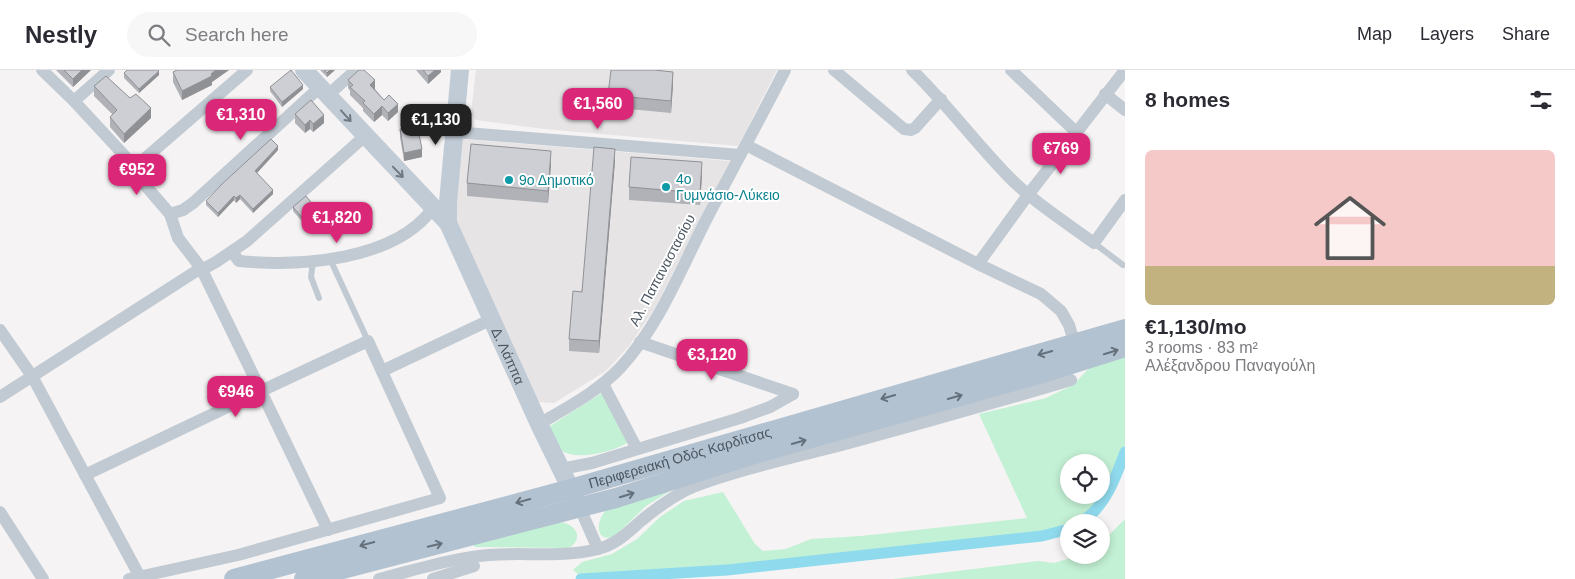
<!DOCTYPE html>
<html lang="en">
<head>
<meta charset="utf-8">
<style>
	:root { --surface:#fff; --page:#f7f7f7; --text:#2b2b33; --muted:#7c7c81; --line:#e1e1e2; --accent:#db2777 }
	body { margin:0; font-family:Helvetica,sans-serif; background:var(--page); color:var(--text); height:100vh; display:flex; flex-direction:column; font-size:19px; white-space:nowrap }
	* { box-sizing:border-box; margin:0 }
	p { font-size:16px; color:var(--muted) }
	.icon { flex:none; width:28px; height:28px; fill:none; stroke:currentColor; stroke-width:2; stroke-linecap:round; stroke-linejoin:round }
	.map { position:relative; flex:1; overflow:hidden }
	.drawer { display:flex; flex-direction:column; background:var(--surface); width:450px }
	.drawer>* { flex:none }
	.controls { position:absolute; left:1060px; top:384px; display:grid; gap:10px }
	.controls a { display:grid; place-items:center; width:50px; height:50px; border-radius:50%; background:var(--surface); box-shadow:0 2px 8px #0003; font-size:25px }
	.price { position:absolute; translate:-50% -42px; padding:0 11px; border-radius:10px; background:var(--accent); color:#fff; font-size:16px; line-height:32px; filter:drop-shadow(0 1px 2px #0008) }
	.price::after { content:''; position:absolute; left:50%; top:30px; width:15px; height:11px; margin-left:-8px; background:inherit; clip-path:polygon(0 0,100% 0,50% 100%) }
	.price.active { background:#222; color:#fff }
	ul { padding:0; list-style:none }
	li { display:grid; align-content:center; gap:10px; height:265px; padding:0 20px }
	li span { display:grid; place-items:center; height:155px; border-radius:8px; color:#555 }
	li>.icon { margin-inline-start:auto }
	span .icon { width:90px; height:90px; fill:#fffc; stroke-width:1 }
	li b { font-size:21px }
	h2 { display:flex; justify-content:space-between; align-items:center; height:60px; padding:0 20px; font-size:21px }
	header { display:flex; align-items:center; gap:30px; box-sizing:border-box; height:70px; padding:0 25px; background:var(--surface); border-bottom:1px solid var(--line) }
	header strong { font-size:24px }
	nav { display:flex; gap:28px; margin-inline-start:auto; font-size:18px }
	.search { width:350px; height:45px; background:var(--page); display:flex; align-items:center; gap:12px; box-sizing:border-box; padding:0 18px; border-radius:28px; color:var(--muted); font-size:19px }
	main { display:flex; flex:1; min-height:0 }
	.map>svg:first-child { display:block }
	.education { fill:#e6e4e5 }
	.green { fill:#c3f1d5; fill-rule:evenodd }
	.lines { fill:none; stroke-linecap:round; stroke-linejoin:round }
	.canal { stroke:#90daee; stroke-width:11 }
	.lane { stroke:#c1cad2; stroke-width:6 }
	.street { stroke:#c1cad2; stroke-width:12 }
	.secondary { stroke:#c1cbd6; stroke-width:18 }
	.primary { stroke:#b3c2d1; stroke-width:20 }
	.wall { fill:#b0b2b7 }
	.shaded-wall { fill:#909195 }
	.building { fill:#cdcfd5; stroke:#909195 }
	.oneway { stroke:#6e7984 }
	.oneway2 { stroke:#64717d }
	.culture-dot { fill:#0f9aa8; stroke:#fff; stroke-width:2 }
	.labels { text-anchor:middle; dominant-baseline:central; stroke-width:4; stroke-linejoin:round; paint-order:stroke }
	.culture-label { font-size:14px; fill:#0d838f; stroke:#fff; text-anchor:start }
	.street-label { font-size:14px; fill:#4a5661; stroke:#fff }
</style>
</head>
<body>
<header>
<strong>Nestly</strong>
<div class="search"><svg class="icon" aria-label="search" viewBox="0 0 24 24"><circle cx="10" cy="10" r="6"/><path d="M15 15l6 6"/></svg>Search here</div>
<nav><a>Map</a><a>Layers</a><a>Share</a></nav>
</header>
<main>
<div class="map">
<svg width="1125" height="509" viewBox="0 0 1125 509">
	<rect width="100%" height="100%" fill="#f5f3f3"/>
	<!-- education -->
	<g class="education">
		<path d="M 476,0 L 777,0 L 738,76 L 544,59 L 476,50 L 471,44 Z"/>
		<path d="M 461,69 L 730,91 L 655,238 L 629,276 L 606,301 L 554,333 L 537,332 L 454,152 Z"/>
	</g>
	<!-- green -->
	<g class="green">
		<path d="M 1125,284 L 1125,375 L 1107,420 L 1082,448 L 1073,452 L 1069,452 L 1069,455 L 1061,458 L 1030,465 L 724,496 L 579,505 L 573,500 L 582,492 L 612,484 L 637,469 L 660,447 L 684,431 L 723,422 L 755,474 L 763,481 L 786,479 L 811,469 L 861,466 L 1027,448 L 979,344 L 1046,328 L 1073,315 L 1094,293 ZM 1069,392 L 1101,392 L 1101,425 L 1069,425 Z"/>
		<path d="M 605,321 L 630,371 C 617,381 575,392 561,380 C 555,375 552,365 549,359 L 550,356 Z"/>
		<path d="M 670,421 L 646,436 L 615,466 C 597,474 594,454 606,440 Z"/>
		<path d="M 1125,449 L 1125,509 L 893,509 L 1038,491 L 1054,493 L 1081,485 L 1101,485 L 1101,473 Z"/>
		<path d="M 559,452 C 575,453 585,468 569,478 L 475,477 L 473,474 Z"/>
	</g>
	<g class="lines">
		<!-- canal -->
		<g class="canal">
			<path d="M 1081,452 C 1105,438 1116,407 1125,382"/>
			<path d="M 581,509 L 727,500 L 1042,466 L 1069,459"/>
		</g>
		<!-- lane -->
		<g class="lane">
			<path d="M 1094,173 L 1123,195"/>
			<path d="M 330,189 L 368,271"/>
			<path d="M 313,191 L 311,207 L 319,228"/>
		</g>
		<!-- street -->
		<g class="street">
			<path d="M 42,0 L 74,31 L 135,97 L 139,108 L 170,144 L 178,168 L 201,198 L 205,198 L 216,192 L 247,171 L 365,66"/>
			<path d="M 834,0 L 904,59 L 911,60 L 915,58 L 941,29"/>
			<path d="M 912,0 C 946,33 974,71 1007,105 C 1032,131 1064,151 1094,173 L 1125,130"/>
			<path d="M 1011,0 L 1077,63"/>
			<path d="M 1105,24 L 1125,40"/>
			<path d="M 328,25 L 356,0"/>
			<path d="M 74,31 L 109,0"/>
			<path d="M 454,62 L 740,85"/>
			<path d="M 746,75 L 978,194 L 1041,224 L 1061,241 L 1069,255 L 1075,275"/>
			<path d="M 135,97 L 247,0"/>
			<path d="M 170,144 L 183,140 L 193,133 L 320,17"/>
			<path d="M 232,182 L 239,191 C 299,197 395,191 433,138"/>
			<path d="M 978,194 L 1028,125 L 1125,0"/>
			<path d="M 0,260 L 32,306 L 140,507"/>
			<path d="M 640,272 L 793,324"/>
			<path d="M 382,301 L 492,249"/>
			<path d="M 603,314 L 637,379"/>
			<path d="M 0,327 L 201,198 L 261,321 L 368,271 L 440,428 L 238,485 L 129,509"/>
			<path d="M 539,354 C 568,337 597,322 620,298 C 657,258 678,206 702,158 C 729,105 758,53 785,0"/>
			<path d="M 561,399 L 592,393 L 740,348 L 770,337 L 793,324"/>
			<path d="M 85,405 L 261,321 L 328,460"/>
			<path d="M 580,438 L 598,479"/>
			<path d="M 0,442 L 43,509"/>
			<path d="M 379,509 C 415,500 452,488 489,485 C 525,482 563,488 598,479 C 617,474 628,462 642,450 C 658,437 674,425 693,417 C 743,398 797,387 849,373 C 923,353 997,332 1071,310"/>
			<path d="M 433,509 L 474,496"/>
		</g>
		<!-- secondary -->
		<g class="secondary">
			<path id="s1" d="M 304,0 L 448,153 L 539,354 L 577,432"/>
			<path d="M 448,153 L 448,132 L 460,0"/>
		</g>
		<!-- primary -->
		<g class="primary">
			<path id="s2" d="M 234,509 L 571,419 L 1125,259"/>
			<path d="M 304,509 L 616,428 L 761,382 L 1046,302 L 1125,277"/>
		</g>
	</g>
	<!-- wall -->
	<g class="wall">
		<path d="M 56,0 L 91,0 L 73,17 Z"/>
		<path d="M 177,0 L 229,0 L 212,12 L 212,15 L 182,30 L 173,12 L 173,2 Z"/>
		<path d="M 320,0 L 335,0 L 327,7 Z"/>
		<path d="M 416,0 L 441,0 L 441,2 L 428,14 Z"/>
		<path d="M 124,3 L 159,5 L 139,23 L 124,8 Z"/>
		<path d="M 348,10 L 375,19 L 384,30 L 398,42 L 388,51 L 382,45 L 374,52 L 363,41 L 363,38 L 350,25 L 350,21 L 348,18 Z"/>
		<path d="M 673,14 L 671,43 L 608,37 L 608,25 Z"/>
		<path d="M 94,16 L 151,48 L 124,73 L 110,57 L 110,47 L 113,45 L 94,26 Z"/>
		<path d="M 270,17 L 303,19 L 282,37 L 270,21 Z"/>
		<path d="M 295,44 L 324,53 L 313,62 L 310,59 L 305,63 L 295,53 Z"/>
		<path d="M 400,59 L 422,87 L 404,91 L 400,67 Z"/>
		<path d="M 278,80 L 257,103 L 273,124 L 253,143 L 240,129 L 236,133 L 234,130 L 218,147 L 206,135 L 206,131 Z"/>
		<path d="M 615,91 L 599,283 L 569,281 L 569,269 Z"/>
		<path d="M 551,94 L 548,133 L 467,126 L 467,113 Z"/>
		<path d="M 702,104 L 700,135 L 629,130 L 629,117 Z"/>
		<path d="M 293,137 L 319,146 L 307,157 L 293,141 Z"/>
	</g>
	<!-- shaded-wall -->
	<g class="shaded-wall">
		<path d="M 82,0 L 91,0 L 73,17 L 73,9 Z"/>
		<path d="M 216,0 L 229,0 L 212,12 L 212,15 L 182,30 L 182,21 Z"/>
		<path d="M 330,0 L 335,0 L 327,7 L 327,3 Z"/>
		<path d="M 435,0 L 441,0 L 441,2 L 428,14 L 428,6 Z"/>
		<path d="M 159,1 L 159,5 L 139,23 L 139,19 Z"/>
		<path d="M 673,2 L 673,14 L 671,43 L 671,31 Z"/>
		<path d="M 375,10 L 375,19 L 370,23 L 370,15 Z"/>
		<path d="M 303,15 L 303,19 L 282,37 L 282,32 Z"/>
		<path d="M 398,34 L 398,42 L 388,51 L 388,43 Z"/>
		<path d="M 382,36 L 382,45 L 374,52 L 374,44 Z"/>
		<path d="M 151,38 L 151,48 L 124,73 L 124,64 Z"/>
		<path d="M 324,45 L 324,53 L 313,62 L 313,54 Z"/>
		<path d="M 310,50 L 310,59 L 305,63 L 305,55 Z"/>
		<path d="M 278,76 L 278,80 L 255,105 L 255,101 Z"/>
		<path d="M 422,79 L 422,87 L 404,91 L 404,83 Z"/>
		<path d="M 615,79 L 615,91 L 599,283 L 599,271 Z"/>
		<path d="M 551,81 L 551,94 L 548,133 L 548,121 Z"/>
		<path d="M 702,92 L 702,104 L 700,135 L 700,123 Z"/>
		<path d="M 273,120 L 273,124 L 253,143 L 253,139 Z"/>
		<path d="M 240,125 L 240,129 L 236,133 L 236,128 Z"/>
		<path d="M 234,126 L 234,130 L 218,147 L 218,143 Z"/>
		<path d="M 319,142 L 319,146 L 307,157 L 307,153 Z"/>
	</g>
	<!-- building -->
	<g class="building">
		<path d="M 64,0 L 82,0 L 73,9 Z"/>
		<path d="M 127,0 L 158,0 L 159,1 L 139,19 L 124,3 Z"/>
		<path d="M 177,0 L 216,0 L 211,4 L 212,6 L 182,21 L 173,2 Z"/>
		<path d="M 291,0 L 303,15 L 282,32 L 270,17 Z"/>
		<path d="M 324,0 L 330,0 L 327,3 Z"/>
		<path d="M 359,0 L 364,0 L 375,10 L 370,15 L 384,30 L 389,25 L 398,34 L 388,43 L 382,36 L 374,44 L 363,33 L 365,31 L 350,17 L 353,15 L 348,10 Z"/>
		<path d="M 423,0 L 435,0 L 428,6 Z"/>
		<path d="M 611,0 L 654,0 L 673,2 L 671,31 L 608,25 Z"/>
		<path d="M 106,6 L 130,28 L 136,24 L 151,38 L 124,64 L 110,47 L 117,40 L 94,16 Z"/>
		<path d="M 311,30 L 324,45 L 313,54 L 310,50 L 305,55 L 295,44 Z"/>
		<path d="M 417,55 L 422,79 L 404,83 L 400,59 Z"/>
		<path d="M 271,69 L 278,76 L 255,101 L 273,120 L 253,139 L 240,125 L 236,128 L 234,126 L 218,143 L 206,131 L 222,114 Z"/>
		<path d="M 471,74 L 551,81 L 548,121 L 467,113 Z"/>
		<path d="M 594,77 L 615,79 L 599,271 L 569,269 L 573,221 L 582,222 Z"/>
		<path d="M 631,87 L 702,92 L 700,123 L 629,117 Z"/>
		<path d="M 306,126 L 319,142 L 307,153 L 293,137 Z"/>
	</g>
	<!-- one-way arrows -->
	<defs><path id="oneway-shaft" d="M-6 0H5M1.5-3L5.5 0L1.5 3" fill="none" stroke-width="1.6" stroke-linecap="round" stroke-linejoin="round" transform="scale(1.25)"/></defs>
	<g class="oneway">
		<use href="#oneway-shaft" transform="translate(346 46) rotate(48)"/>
		<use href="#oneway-shaft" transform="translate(398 102) rotate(46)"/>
	</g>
	<g class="oneway2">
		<use href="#oneway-shaft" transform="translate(1111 282) rotate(-17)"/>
		<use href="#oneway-shaft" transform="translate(1045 283) rotate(164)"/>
		<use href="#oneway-shaft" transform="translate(888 327) rotate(164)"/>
		<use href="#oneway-shaft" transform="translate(955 327) rotate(-16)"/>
		<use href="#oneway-shaft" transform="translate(799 372) rotate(-16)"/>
		<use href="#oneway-shaft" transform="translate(627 425) rotate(-17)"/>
		<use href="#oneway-shaft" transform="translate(523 431) rotate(165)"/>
		<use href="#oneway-shaft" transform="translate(367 474) rotate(165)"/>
		<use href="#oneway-shaft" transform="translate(435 475) rotate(-14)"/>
	</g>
	<!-- markers -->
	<g class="culture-dot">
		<circle cx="509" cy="110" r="5"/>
		<circle cx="666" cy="117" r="5"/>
	</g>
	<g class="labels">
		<!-- culture labels -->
		<g class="culture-label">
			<text x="676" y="109">4ο<tspan x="676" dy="16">Γυμνάσιο-Λύκειο</tspan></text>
			<text x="519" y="110">9ο Δημοτικό</text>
		</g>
		<!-- street labels -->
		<g class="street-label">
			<text transform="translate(662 200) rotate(-62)">Αλ. Παπαναστασίου</text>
			<text stroke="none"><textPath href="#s1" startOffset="356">Δ. Λάππα</textPath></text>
			<text stroke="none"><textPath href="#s2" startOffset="462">Περιφερειακή Οδός Καρδίτσας</textPath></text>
		</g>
	</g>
</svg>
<div class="controls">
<a><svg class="icon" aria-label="locate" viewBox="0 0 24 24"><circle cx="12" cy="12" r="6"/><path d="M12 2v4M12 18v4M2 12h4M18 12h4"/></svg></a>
<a><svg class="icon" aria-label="layers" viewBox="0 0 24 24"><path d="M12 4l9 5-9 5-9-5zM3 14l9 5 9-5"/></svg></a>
</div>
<b class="price" style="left:598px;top:60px">€1,560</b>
<b class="price" style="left:241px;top:71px">€1,310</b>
<b class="price active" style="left:436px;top:76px">€1,130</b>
<b class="price" style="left:1061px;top:105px">€769</b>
<b class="price" style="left:137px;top:126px">€952</b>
<b class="price" style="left:337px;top:174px">€1,820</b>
<b class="price" style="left:712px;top:311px">€3,120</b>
<b class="price" style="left:236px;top:348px">€946</b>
</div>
<section class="drawer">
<h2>8 homes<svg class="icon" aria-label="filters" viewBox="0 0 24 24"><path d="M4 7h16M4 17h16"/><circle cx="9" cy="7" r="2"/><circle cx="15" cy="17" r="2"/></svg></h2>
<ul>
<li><span style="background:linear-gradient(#f6c9c9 75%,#c2b280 0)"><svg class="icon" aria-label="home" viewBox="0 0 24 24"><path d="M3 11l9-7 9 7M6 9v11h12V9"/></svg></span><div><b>€1,130/mo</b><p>3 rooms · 83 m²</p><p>Αλέξανδρου Παναγούλη</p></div></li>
</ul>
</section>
</main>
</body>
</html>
